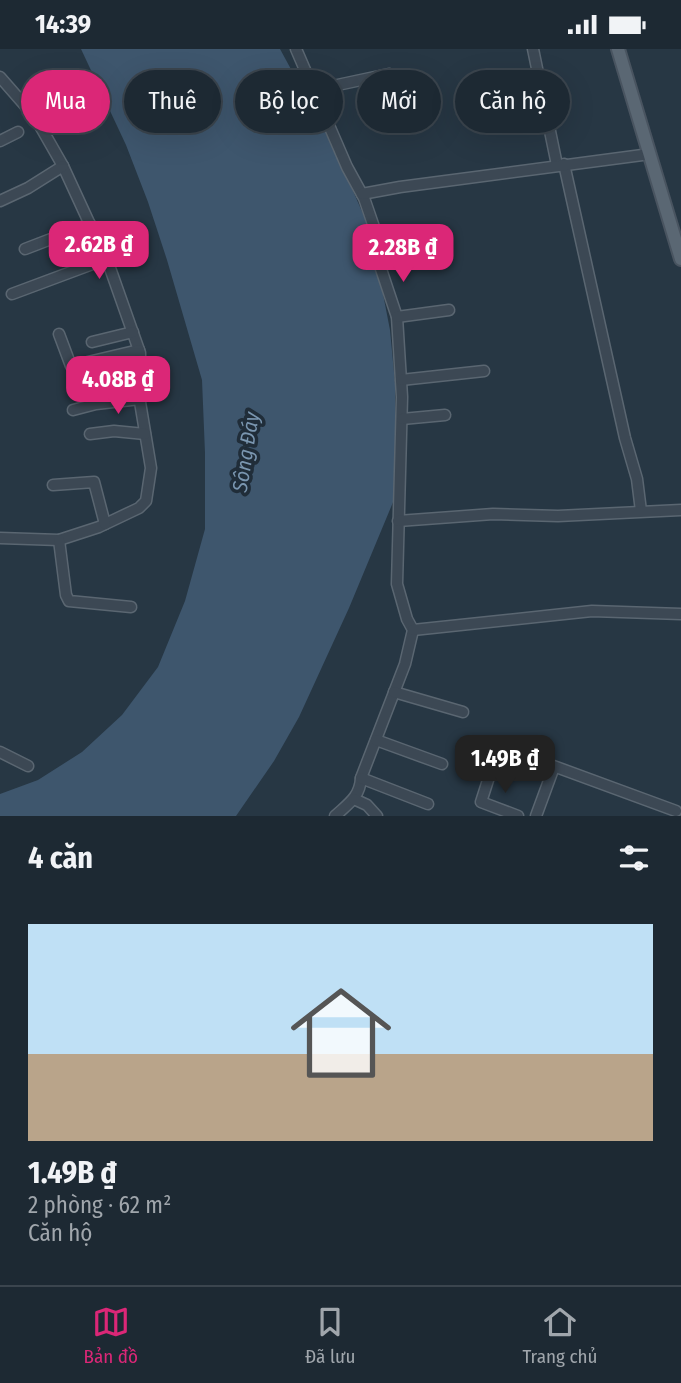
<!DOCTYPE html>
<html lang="vi">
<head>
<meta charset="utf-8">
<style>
	:root { --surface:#1d2933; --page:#2a353f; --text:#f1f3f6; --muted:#a0a6ac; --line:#3b454e; --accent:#db2777 }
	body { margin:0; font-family:"Fira Sans Condensed",sans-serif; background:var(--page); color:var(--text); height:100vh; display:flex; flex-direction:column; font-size:26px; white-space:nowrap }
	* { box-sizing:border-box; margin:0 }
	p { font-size:23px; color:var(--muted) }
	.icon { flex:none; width:38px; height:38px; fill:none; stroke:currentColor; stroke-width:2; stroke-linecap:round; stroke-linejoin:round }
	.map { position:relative; height:767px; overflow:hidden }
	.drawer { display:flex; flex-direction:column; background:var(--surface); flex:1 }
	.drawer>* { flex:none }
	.banner { position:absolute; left:21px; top:21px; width:640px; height:63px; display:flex; gap:14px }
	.price { position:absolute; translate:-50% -60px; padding:0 16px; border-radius:14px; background:var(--accent); color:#fff; font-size:23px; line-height:46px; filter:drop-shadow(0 2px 4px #0008) }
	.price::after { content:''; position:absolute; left:50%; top:42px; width:21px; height:16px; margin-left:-10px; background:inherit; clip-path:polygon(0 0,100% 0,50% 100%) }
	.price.selected { background:#222; color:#fff }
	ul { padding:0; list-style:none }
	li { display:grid; align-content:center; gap:14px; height:371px; padding:0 28px }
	li span { display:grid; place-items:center; height:217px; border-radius:0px; color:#555 }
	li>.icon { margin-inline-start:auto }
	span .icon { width:126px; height:126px; fill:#fffc; stroke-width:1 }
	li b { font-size:30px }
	h2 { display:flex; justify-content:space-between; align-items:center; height:84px; padding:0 28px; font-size:30px }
	.chip { padding:0 24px; border-radius:32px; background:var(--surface); box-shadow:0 7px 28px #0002,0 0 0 2px var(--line); font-size:24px; line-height:63px }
	.chip.selected { background:var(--accent); color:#fff }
	.status { display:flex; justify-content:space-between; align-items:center; height:49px; padding:0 35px; background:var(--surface); direction:ltr }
	.status svg { height:19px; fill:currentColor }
	.tab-bar { display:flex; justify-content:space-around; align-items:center; height:98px; border-top:2px solid var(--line); background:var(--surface); font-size:19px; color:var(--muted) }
	.tab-bar a { display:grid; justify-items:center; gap:4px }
	.tab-bar .selected { color:var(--accent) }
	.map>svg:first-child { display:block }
	.water { fill:#3e566d }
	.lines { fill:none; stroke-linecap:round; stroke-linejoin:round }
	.minor-casing { stroke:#5a6671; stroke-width:13 }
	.major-casing { stroke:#495460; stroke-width:16 }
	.minor { stroke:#3c4854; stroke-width:10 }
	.major { stroke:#5a6773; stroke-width:12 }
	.labels { text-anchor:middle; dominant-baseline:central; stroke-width:7; stroke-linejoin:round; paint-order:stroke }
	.water-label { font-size:21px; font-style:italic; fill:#7a96b0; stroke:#202d39 }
</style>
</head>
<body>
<div class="status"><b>14:39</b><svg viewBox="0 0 49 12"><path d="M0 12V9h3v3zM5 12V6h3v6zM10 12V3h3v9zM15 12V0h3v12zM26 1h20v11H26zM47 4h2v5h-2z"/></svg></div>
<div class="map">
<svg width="681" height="767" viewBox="0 0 681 767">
	<rect width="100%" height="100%" fill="#273744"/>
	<!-- water -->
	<path class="water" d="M 81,0 L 280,0 L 335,101 L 371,183 L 390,281 L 395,334 L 396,446 L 349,559 L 299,668 L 274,712 L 236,767 L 0,767 L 0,745 L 38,731 L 82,703 L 122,666 L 158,618 L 185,552 L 205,480 L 205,404 L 202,331 L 167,211 L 148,153 L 126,96 Z"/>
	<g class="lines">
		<!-- minor casing -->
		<g class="minor-casing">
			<g id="minor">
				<path d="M 296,0 L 347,118 L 364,149 L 374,178 L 380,217 L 397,268 L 402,348 L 397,535 L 407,570 L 413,581 L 405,615 L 361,729 C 360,748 348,755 335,767"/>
				<path d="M 533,0 L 557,116"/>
				<path d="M 0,28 L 35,68 L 63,117 L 110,219 L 140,304 L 140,353 L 151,419 L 146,452 L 139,459 L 99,478 L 59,491 L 0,489"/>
				<path d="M 314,41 L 389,25"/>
				<path d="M 0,92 L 18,83"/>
				<path d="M 564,115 L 625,389 L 637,430 L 641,462"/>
				<path d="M 362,145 L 400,138 L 650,105"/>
				<path d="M 0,152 L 28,139 L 63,117"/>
				<path d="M 25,200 L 90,175"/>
				<path d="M 379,212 L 427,208"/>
				<path d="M 12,245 L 106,210"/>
				<path d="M 397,268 L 449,261"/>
				<path d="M 59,285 L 71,317 L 139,301"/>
				<path d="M 92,293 L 133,283"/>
				<path d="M 401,331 L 484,322"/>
				<path d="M 82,336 L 140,323"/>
				<path d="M 73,361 L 96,355 L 140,350"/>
				<path d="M 402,370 L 445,366"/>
				<path d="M 90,385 L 114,382 L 145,385"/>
				<path d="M 53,436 L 94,433 L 105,475"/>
				<path d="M 398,472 L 493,465 L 558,467 L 681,461"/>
				<path d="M 59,491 L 66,546 L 69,552 L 131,558"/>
				<path d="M 413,581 L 592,562 L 681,565"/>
				<path d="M 394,643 L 463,663"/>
				<path d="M 376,691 L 442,715"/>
				<path d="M 0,703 L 28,717"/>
				<path d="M 361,729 L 428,755"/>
				<path d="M 354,750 L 367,756 L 377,767"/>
				<path d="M 518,767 L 481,753 L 499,697 L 676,762"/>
				<path d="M 536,767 L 554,718"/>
			</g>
		</g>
		<!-- major casing -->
		<g class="major-casing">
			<path id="major" d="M 618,0 L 681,210"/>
		</g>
		<!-- minor -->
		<use href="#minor" class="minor"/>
		<!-- major -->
		<use href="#major" class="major"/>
	</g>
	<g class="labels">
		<!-- water labels -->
		<g class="water-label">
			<text transform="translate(246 403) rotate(-81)">Sông Đáy</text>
		</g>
	</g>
</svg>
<b class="price" style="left:99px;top:232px">2.62B ₫</b>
<b class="price" style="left:403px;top:235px">2.28B ₫</b>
<b class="price" style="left:118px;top:367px">4.08B ₫</b>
<b class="price selected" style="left:505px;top:746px">1.49B ₫</b>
<div class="banner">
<a class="chip selected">Mua</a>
<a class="chip">Thuê</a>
<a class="chip">Bộ lọc</a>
<a class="chip">Mới</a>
<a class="chip">Căn hộ</a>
</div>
</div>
<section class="drawer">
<h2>4 căn<svg class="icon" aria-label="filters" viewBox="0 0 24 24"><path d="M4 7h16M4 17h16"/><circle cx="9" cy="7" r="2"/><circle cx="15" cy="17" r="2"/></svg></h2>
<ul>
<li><span style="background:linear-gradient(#bfe0f5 60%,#b9a48a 0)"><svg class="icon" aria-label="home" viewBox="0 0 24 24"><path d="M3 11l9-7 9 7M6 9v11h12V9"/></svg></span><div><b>1.49B ₫</b><p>2 phòng · 62 m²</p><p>Căn hộ</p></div></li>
</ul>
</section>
<nav class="tab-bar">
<a class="selected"><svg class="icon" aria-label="map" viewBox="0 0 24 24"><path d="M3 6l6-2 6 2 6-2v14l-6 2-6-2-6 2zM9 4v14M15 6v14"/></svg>Bản đồ</a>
<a><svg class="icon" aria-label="saved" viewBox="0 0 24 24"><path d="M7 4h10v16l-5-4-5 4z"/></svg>Đã lưu</a>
<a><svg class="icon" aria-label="home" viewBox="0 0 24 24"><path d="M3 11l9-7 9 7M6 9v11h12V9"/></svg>Trang chủ</a>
</nav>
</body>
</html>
